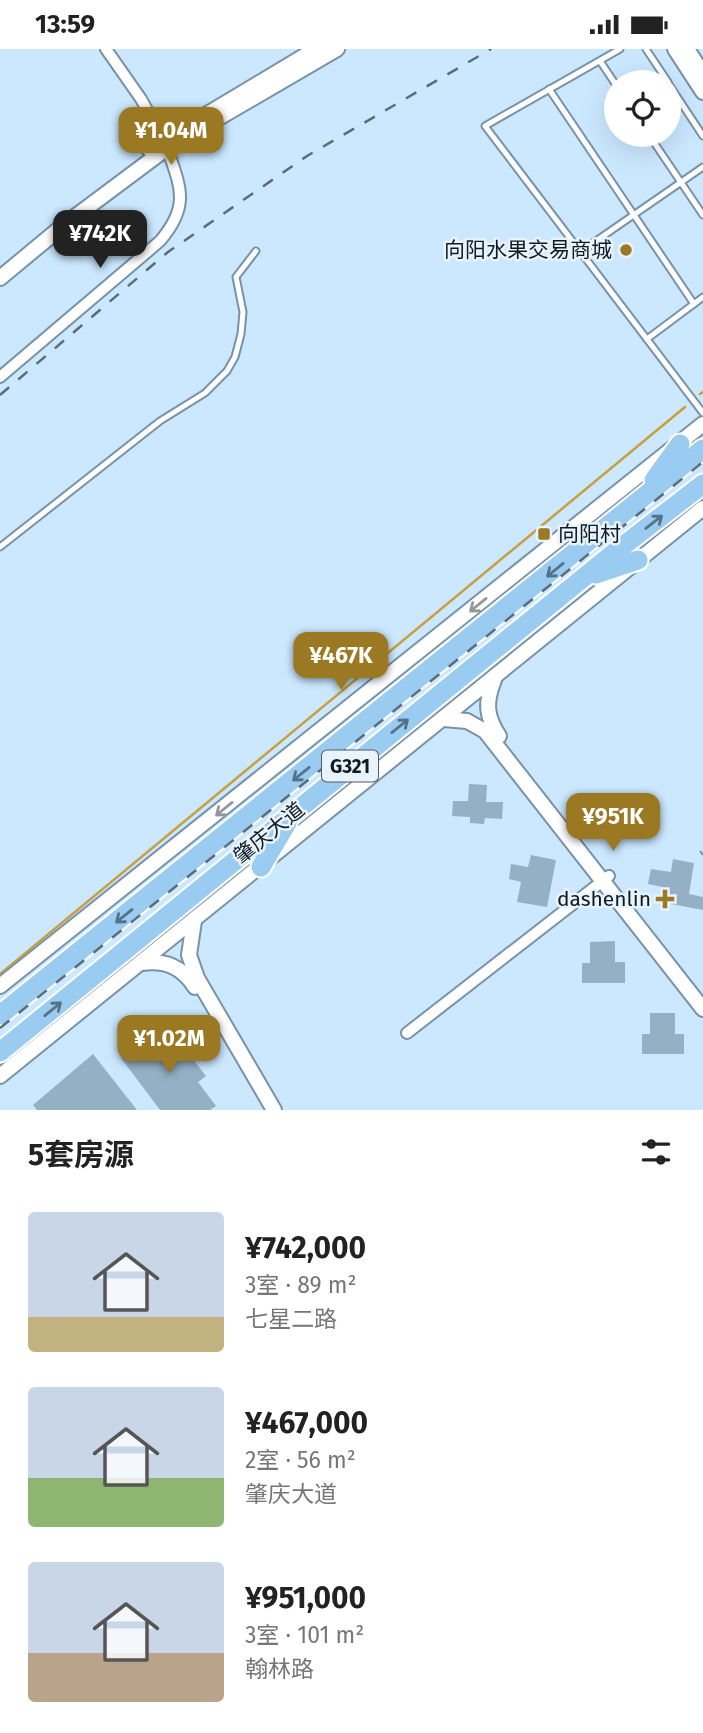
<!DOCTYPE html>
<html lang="zh">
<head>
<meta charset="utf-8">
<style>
	:root { --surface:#fff; --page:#f6f6f6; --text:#222; --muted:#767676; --accent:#9b7923 }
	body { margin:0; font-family:"Fira Sans","Noto Sans SC",sans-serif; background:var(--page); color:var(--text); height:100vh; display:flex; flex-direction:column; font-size:26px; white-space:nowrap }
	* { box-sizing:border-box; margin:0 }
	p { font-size:23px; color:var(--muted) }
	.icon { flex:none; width:38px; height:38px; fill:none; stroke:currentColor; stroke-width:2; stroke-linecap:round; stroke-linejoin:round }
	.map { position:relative; height:1061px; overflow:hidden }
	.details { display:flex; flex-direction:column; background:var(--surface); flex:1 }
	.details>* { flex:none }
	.buttons { position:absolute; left:604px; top:21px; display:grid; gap:14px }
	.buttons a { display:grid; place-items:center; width:77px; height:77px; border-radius:50%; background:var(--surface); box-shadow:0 7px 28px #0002; font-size:35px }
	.price { position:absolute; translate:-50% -60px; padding:0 16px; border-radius:14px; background:var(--accent); color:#fff; font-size:23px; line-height:46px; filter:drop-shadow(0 2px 4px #0008) }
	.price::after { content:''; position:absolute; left:50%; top:42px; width:21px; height:16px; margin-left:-10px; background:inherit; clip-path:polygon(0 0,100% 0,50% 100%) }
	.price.active { background:#222; color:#fff }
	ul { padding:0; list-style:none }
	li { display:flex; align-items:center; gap:21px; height:175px; padding:0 28px }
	li span { display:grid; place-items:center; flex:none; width:196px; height:140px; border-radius:7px; color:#555 }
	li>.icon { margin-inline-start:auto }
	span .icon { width:84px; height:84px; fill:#fffc; stroke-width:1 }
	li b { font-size:30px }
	h2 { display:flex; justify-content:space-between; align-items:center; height:84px; padding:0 28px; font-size:30px }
	.status { display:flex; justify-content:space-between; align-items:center; height:49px; padding:0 35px; background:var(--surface); direction:ltr }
	.status svg { height:19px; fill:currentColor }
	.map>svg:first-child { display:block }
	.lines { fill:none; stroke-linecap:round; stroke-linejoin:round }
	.stream { stroke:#c89f3c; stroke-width:2.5 }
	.building { fill:#94b0c5 }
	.service-casing { stroke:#7892a7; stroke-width:9 }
	.minor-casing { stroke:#7892a7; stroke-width:14 }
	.tertiary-casing { stroke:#7892a7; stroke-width:18 }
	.trunk-casing { stroke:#fff; stroke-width:23 }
	.path { stroke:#7b90a0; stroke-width:2; stroke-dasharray:5 3.5; stroke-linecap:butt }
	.service { stroke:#fff; stroke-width:5 }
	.minor { stroke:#fff; stroke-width:10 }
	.tertiary { stroke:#fff; stroke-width:14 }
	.trunk { stroke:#9acbf0; stroke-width:19 }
	.rail { stroke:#5a6c7a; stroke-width:2.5; stroke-dasharray:12 12; stroke-linecap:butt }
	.oneway { stroke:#547288 }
	.oneway2 { stroke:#93989b }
	.poi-dot { fill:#9b7923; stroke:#e8f3fc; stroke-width:2.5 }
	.labels { text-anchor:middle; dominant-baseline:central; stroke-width:5; stroke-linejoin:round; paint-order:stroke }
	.shield { fill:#e8f3fc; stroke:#505b63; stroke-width:2 }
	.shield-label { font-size:19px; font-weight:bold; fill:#0f1a21 }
	.poi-label { font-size:21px; fill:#0f1a21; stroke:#e8f3fc; text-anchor:end }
	.street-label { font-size:21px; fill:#0f1a21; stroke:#e8f3fc }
</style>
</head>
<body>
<div class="status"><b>13:59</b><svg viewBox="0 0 49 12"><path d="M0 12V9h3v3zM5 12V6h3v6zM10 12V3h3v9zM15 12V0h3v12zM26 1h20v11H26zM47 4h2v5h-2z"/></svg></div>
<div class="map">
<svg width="703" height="1061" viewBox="0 0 703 1061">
	<rect width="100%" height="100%" fill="#cbe8ff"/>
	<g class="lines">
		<!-- stream -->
		<g class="stream">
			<path d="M 700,345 L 703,343"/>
			<path d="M 0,925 L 685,358"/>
		</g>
	</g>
	<!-- building -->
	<g class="building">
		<path d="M 469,735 L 487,736 L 486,753 L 503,753 L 502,770 L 485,769 L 484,775 L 470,774 L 470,768 L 452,767 L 453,752 L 468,752 Z"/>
		<path d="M 531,806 L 556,811 L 547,858 L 517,853 L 521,833 L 509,830 L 511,815 L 528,818 Z"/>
		<path d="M 673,810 L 694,814 L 689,845 L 703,848 L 703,861 L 661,853 L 663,838 L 648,835 L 651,820 L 671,823 Z"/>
		<path d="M 615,892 L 615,913 L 625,913 L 625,934 L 582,934 L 582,914 L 590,914 L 590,893 Z"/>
		<path d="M 650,964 L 675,964 L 675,985 L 684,985 L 684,1005 L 642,1005 L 642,985 L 650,985 Z"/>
		<path d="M 157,982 L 165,994 L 175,987 L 206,1027 L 198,1033 L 216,1057 L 210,1061 L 160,1061 L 121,1009 Z"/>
		<path d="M 93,1005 L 137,1061 L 37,1061 L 33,1056 Z"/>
	</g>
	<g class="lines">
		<!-- service casing -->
		<g class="service-casing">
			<g id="service">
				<path d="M 620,0 L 485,77 L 703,364"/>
				<path d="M 646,0 L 668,33"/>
				<path d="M 600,12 L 616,36"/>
				<path d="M 668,34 L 703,87"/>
				<path d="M 549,40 L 694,255"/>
				<path d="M 649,86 L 703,166"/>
				<path d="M 580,203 L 703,118"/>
				<path d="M 647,290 L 703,248"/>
				<path d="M 0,498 L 160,372 L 205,344 L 227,322 L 235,308 L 241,285 L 243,263 L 236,228 L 256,202"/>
			</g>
		</g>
		<!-- minor casing -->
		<g class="minor-casing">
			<g id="minor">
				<path d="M 106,0 L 141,50 L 163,90"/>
				<path d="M 0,328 L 160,192 C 190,157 181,139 167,99"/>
				<path d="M 407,984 L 609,827"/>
			</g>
		</g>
		<!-- tertiary casing -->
		<g class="tertiary-casing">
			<g id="tertiary">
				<path d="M 675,0 L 703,43"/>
				<path d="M 687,0 L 703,25"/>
				<path d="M 149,100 L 316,0"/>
				<path d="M 0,229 L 64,176 L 167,99 L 337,0"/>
				<path d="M 494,631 C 485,653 486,668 499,687"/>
				<path d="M 444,670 L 467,672 L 485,682 L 703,960"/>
				<path d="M 194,872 L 189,906 L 197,929 L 274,1061"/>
				<path d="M 142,914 C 166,911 182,918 195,938"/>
				<path d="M 0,937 L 703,375"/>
				<path d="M 0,1027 L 703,459"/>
			</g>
		</g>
		<!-- trunk casing -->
		<g class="trunk-casing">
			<g id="trunk">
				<path d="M 654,431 L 680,395"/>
				<path d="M 596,525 L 638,511"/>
				<path d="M 261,818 L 287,774"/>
				<path d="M 0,966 L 703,400"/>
				<path d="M 0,1003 L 610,507 L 703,435"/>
			</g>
		</g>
		<!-- path -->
		<path class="path" d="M 700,802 L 703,806"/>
		<!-- service -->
		<use href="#service" class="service"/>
		<!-- minor -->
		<use href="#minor" class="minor"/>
		<!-- tertiary -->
		<use href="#tertiary" class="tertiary"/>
		<!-- trunk -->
		<use href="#trunk" class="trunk"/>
		<!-- rail -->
		<g class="rail">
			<path d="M 0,346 L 168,203 L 307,107 L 491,0"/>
			<path d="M 0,979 L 703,413"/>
		</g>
	</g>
	<!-- one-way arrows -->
	<defs><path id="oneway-shaft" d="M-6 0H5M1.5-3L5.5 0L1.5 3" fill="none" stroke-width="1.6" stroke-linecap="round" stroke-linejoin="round" transform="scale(1.75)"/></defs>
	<g class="oneway">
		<use href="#oneway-shaft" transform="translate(654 473) rotate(-38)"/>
		<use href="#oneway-shaft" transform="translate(555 521) rotate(141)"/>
		<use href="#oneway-shaft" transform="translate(400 677) rotate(-39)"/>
		<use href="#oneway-shaft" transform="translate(301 725) rotate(141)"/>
		<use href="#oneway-shaft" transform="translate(124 867) rotate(141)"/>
		<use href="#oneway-shaft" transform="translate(53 960) rotate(-39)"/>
	</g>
	<g class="oneway2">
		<use href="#oneway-shaft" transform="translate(478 556) rotate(141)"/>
		<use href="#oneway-shaft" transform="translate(224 760) rotate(141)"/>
	</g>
	<!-- markers -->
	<g class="poi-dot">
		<circle cx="626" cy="201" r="7"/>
		<rect x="537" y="478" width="14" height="14" rx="3.5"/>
		<path d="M661.5 839.5h7v7h7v7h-7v7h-7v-7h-7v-7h7z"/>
	</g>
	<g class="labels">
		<!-- shield labels -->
		<rect class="shield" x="322" y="701.5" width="56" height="31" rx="5"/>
		<g class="shield-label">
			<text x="350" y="717">G321</text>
		</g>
		<!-- poi labels -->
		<g class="poi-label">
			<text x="612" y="201">向阳水果交易商城</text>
			<text x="558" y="485" text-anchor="start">向阳村</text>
			<text x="651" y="850">dashenlin</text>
		</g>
		<!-- street labels -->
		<g class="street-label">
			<text transform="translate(269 784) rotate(-39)">肇庆大道</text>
		</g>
	</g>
</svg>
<div class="buttons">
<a><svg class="icon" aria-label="locate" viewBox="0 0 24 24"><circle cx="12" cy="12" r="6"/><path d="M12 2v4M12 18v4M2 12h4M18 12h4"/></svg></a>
</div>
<b class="price" style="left:171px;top:118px">¥1.04M</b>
<b class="price active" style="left:100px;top:221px">¥742K</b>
<b class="price" style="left:341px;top:643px">¥467K</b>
<b class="price" style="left:613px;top:804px">¥951K</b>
<b class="price" style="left:169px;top:1026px">¥1.02M</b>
</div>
<section class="details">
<h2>5套房源<svg class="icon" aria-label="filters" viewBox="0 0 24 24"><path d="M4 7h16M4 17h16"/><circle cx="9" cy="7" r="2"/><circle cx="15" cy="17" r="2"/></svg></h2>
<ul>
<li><span style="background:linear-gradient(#c9d6e8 75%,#c2b280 0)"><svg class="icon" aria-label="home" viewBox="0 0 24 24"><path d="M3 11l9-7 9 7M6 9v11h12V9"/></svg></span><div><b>¥742,000</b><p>3室 · 89 m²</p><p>七星二路</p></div></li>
<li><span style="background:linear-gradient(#c9d6e8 65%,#8fb573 0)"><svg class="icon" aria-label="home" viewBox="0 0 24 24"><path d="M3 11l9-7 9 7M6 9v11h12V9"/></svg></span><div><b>¥467,000</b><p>2室 · 56 m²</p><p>肇庆大道</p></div></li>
<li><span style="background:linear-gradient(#c9d6e8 65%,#b9a48a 0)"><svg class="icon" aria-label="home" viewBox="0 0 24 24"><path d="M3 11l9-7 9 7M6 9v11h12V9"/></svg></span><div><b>¥951,000</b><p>3室 · 101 m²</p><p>翰林路</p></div></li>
</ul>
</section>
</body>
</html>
